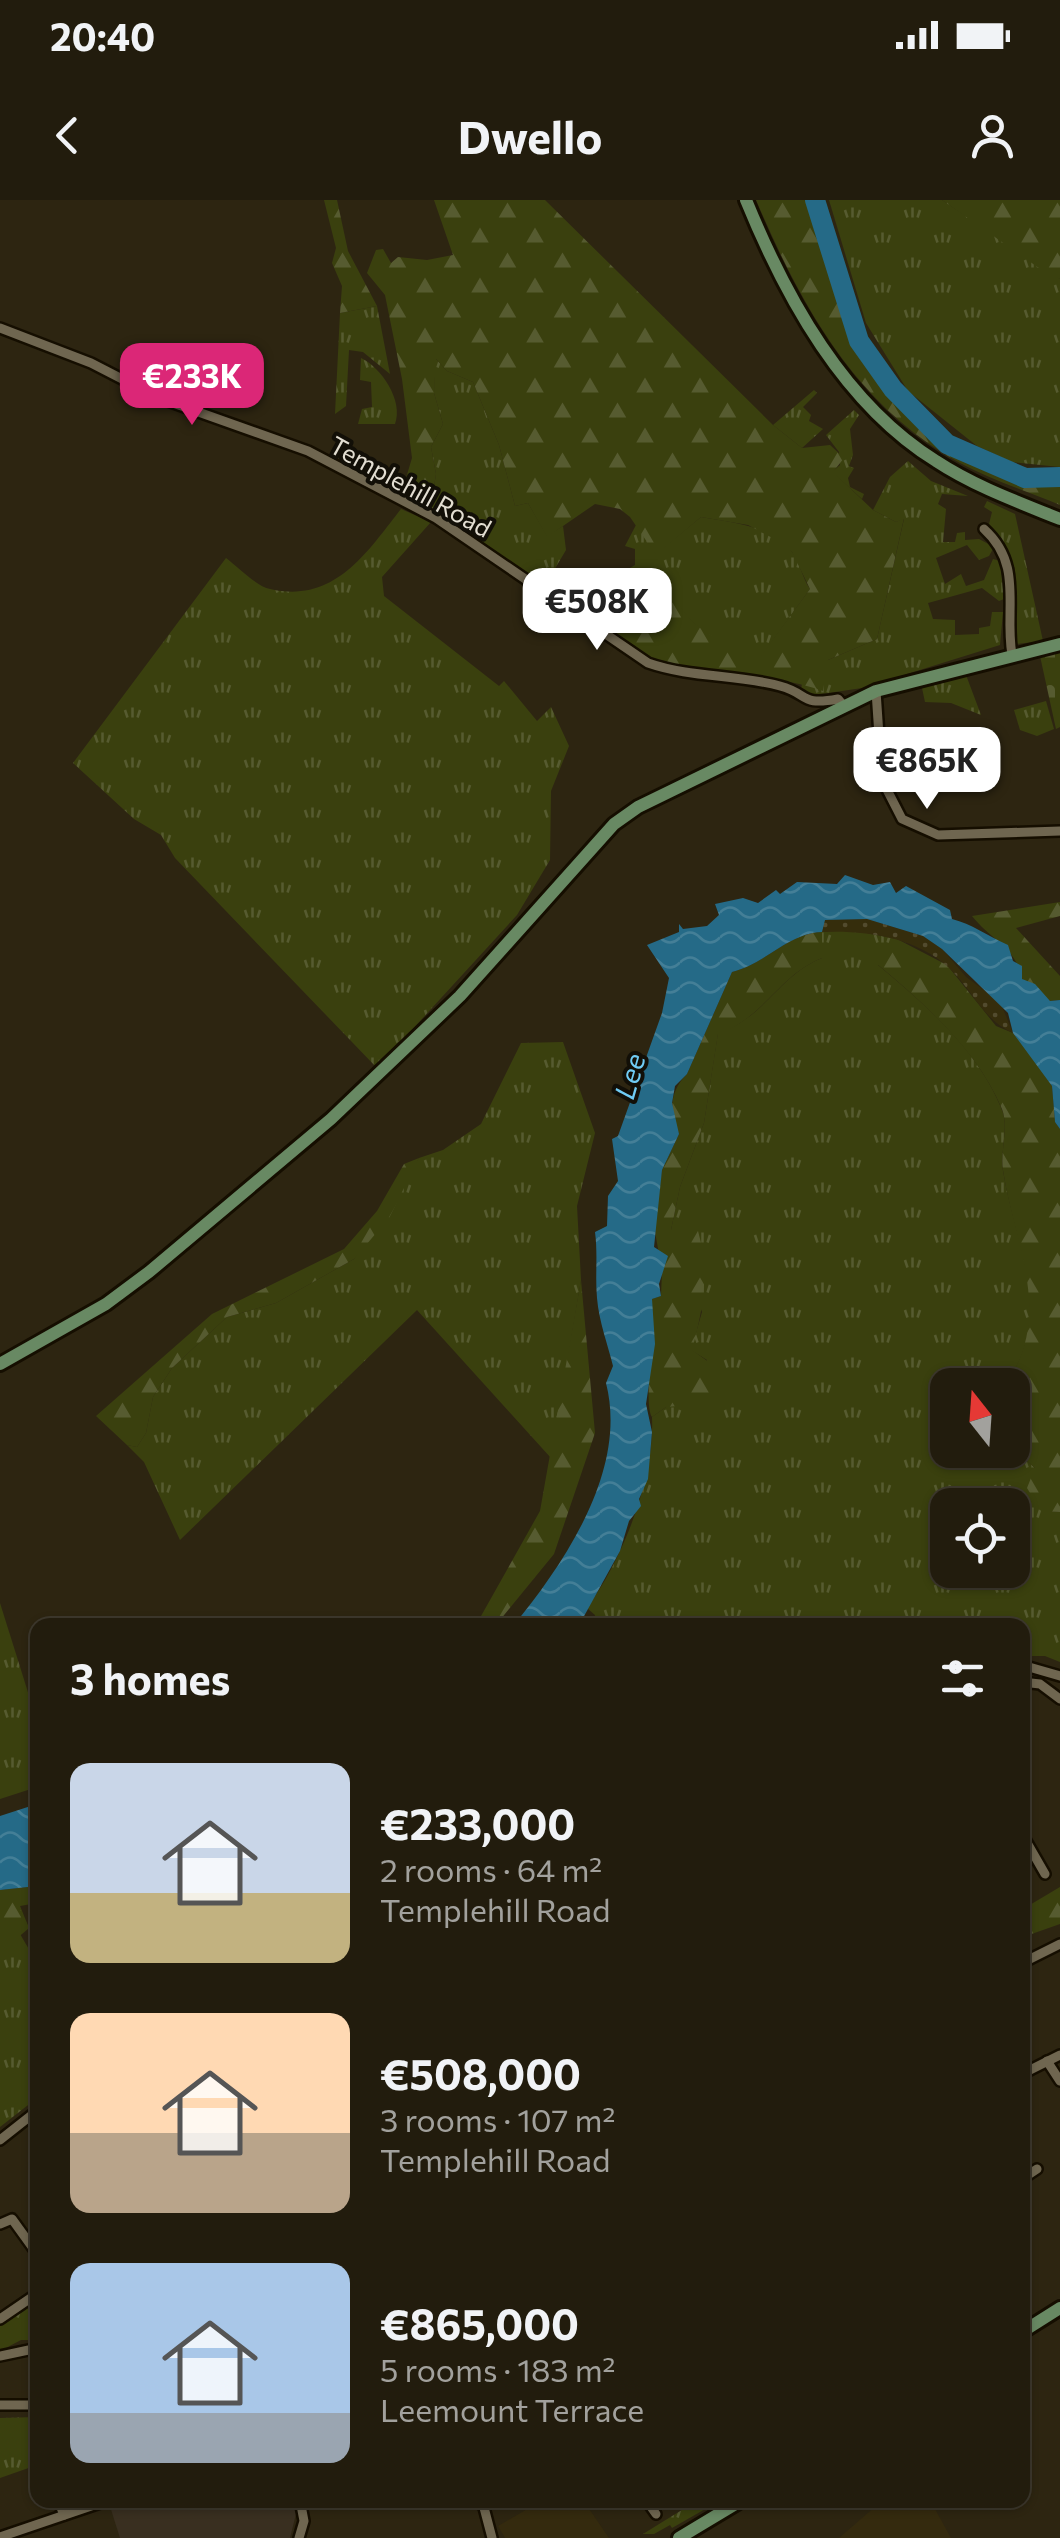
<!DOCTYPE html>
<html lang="en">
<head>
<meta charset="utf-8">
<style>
	:root { --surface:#221c0d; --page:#2a2516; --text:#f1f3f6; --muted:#a2a19d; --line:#3f3a2e; --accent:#db2777 }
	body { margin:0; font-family:Commissioner,sans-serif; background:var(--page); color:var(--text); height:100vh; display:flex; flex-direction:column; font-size:38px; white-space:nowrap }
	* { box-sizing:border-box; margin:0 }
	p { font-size:32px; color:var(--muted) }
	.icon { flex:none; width:55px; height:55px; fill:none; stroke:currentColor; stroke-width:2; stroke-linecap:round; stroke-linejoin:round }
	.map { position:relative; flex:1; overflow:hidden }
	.details { position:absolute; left:30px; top:1418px; width:1000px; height:890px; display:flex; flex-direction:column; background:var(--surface); border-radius:20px; box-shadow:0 2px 8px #0004,0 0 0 2px var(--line) }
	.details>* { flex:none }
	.needle { width:65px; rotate:343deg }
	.fabs { position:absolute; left:930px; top:1168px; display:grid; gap:20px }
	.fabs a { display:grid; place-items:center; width:100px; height:100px; border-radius:20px; background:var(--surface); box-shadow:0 2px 8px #0004,0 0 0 2px var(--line); font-size:50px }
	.price { position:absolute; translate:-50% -85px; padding:0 22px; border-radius:20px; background:#fff; color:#222; font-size:32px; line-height:65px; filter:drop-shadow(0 2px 5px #0008) }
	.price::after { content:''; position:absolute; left:50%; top:60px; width:30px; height:22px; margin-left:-15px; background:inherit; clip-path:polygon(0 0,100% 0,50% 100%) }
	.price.selected { background:var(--accent); color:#fff }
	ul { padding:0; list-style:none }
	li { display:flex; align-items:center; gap:30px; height:250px; padding:0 40px }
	li span { display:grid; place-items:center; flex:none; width:280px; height:200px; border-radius:20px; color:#555 }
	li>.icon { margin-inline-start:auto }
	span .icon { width:120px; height:120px; fill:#fffc; stroke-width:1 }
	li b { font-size:42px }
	h2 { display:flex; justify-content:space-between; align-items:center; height:120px; padding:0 40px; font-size:42px }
	.status { display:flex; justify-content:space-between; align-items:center; height:70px; padding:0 50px; background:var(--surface); direction:ltr }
	.status svg { height:28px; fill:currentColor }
	header { display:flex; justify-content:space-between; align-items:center; height:130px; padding:0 40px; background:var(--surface); font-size:45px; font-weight:700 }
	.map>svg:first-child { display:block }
	.built { fill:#342a0e }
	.medical { fill:#392f20 }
	.grass { fill:url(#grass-tufts); fill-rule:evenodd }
	.forest { fill:url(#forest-firs) }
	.sand { fill:url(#sand-dots) }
	.cemetery { fill:url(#cemetery-stones) }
	.water { fill:url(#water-waves) }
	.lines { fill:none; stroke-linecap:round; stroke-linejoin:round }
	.river { stroke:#256a87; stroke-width:20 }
	.minor-casing { stroke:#150e00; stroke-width:14 }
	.secondary-casing { stroke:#150e00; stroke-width:18 }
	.minor { stroke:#6f6650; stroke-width:9 }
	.secondary { stroke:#688963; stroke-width:12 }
	.labels { text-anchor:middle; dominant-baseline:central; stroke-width:8; stroke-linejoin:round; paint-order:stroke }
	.street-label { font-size:25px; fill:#e3ded2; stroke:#120f07 }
	.water-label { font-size:28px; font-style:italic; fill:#70ccf5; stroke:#120f07 }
</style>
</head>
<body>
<div class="status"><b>20:40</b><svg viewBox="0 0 49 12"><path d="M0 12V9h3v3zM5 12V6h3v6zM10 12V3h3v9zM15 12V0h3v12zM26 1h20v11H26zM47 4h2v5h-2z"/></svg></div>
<header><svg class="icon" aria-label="back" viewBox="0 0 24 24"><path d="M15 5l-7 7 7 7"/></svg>Dwello<svg class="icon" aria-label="person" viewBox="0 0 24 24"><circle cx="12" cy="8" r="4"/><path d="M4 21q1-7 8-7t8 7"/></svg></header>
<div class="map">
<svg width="1060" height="2338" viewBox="0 0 1060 2338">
	<defs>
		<pattern id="grass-tufts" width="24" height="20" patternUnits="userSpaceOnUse" patternTransform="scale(2.5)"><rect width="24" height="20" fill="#3a400e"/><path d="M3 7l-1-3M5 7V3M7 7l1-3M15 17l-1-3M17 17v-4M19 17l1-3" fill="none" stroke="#565b30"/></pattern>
		<pattern id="forest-firs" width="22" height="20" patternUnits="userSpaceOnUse" patternTransform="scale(2.5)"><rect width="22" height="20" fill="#3a400e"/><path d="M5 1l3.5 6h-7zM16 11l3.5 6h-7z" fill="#565b30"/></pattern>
		<pattern id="sand-dots" width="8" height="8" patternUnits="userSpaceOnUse" patternTransform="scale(2.5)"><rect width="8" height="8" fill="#352d0c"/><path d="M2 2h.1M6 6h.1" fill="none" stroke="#524b2e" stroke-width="1.8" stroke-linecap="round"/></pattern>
		<pattern id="cemetery-stones" width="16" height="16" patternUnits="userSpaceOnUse" patternTransform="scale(2.5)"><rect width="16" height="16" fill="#3a400e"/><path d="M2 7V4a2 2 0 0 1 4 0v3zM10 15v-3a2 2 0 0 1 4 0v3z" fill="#565b30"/></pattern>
		<pattern id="water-waves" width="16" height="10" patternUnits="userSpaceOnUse" patternTransform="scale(2.5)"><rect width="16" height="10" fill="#256a87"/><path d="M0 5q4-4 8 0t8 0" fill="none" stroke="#447f97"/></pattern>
	</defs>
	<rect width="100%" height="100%" fill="#2d2511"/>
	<!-- built -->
	<g class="built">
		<path d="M 543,2300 L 583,2300 L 609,2338 L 505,2338 L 498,2326 Z"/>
		<path d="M 883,2300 L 930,2300 L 951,2338 L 839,2338 Z"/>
	</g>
	<!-- medical -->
	<path class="medical" d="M 108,2300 L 291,2300 L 296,2314 L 290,2338 L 120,2338 Z"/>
	<!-- grass -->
	<g class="grass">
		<path d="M 829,0 L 942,0 L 1060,79 L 1060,267 L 1012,262 L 977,246 L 908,191 L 866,123 Z"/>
		<path d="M 377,106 L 390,174 L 363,152 L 349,150 L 346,206 L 335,214 L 340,113 Z"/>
		<path d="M 361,158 C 381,167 404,201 395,224 L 358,224 L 362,209 L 372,207 L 371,182 L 360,180 Z"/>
		<path d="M 435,158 L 447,171 L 473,182 L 499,245 L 515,306 L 528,303 L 547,336 L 563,326 L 566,350 L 544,387 L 430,312 L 436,274 L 431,247 L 443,224 L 434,193 Z"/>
		<path d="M 814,190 L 817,193 L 803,207 L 811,215 L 809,221 L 823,229 L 802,248 L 773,225 Z"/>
		<path d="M 854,210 L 859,215 L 850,229 L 853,255 L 849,266 L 854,268 L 848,278 L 850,287 L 864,294 L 862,299 L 832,272 L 840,265 L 839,252 L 826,235 Z"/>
		<path d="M 908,261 L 931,281 L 968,296 L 942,294 L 938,304 L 946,309 L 943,342 L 955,342 L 957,333 L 965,332 L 965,340 L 979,339 L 994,347 L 989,356 L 979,360 L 967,345 L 936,358 L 945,384 L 961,374 L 966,386 L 984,380 L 993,359 L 1000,361 L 1004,399 L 999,401 L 982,388 L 928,403 L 933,419 L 955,420 L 955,435 L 979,434 L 979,428 L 990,426 L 992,412 L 1003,412 L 1000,445 L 862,488 L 808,496 L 801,491 L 802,483 L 828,460 L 877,439 L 904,319 L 896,322 L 873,310 L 890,277 Z"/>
		<path d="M 987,301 L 1015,314 L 1043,441 L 1015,444 L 1015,369 L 1004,343 L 989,324 L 992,312 L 984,307 Z"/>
		<path d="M 401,309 L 431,322 L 382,377 L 384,396 L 499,486 L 504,481 L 537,521 L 551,507 L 569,546 L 551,591 L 550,660 L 517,715 L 377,868 L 175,658 L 161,635 L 134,619 L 73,563 L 226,358 C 238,367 256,386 270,389 C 335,404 367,352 401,309 Z"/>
		<path d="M 701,317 C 730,322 773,326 792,352 C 800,363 802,377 810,389 L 760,458 C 720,443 686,429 670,387 L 625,396 L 601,394 L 605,383 L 615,384 L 623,372 L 635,365 L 635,349 L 625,346 L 636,325 L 656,354 Z"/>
		<path d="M 966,475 L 981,515 L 951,503 L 925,502 L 922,488 Z"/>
		<path d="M 1046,501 L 1054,529 L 1037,536 L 1020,530 L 1014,510 Z"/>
		<path d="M 851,730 L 897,739 L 878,765 C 925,804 978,850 1002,910 C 1009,927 1000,951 1003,971 C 1015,1045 1056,1115 1005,1185 L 948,1185 L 948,1250 L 1013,1248 L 1035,1268 L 1041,1310 L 1060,1312 L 1060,1462 L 1045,1456 L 1023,1456 L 1022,1425 L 594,1425 L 595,1415 L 587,1408 C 622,1360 655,1279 652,1217 L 666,1207 L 707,1160 L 691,1150 L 702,1112 L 671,1030 L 680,987 L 704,923 L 718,833 C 764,819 779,775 822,758 L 822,732 ZM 948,1305 L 1012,1305 L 1012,1370 L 948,1370 Z"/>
		<path d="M 563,842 L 595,933 L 577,1006 L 581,1080 L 551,1258 L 417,1110 L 180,1340 L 144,1262 L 127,1245 L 137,1247 L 146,1233 L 153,1197 L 172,1168 L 227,1117 L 276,1103 L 354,1059 L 419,958 L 443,950 L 481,924 L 521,843 Z"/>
		<path d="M 0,1403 L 37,1521 L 37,1587 L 0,1599 Z"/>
		<path d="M 37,1686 L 37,1703 L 20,1706 L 29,1728 L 20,1734 L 37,1763 L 37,1898 L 0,1927 L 0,1690 Z"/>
		<path d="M 37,2099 L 37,2140 L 21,2140 L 0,2151 L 0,2124 Z"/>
		<path d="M 37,2217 L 37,2265 L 0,2278 L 0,2218 Z"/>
		<path d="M 698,2300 L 714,2304 L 672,2328 L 670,2325 L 654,2334 L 643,2334 Z"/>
	</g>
	<!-- forest -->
	<g class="forest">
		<path d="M 324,0 L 337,0 L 348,51 L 377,106 L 340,113 L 342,86 L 332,63 L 336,48 Z"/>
		<path d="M 434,0 L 545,0 L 773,225 L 802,248 L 830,245 L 844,258 L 833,272 L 873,310 L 896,322 L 904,318 L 877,439 L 828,460 L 823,491 C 750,463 640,492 597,408 L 604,394 L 625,396 L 640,387 L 647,393 L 671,387 C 686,429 720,442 760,457 L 810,389 L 792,352 L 782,343 L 748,325 L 701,317 L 656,355 L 630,317 L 620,309 L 595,304 L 547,337 L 528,303 L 515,306 L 499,245 L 473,182 L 447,171 L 436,159 L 434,193 L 443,224 L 431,247 L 436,274 L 430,312 L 400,298 L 412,258 L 402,179 L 385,95 L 367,73 L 376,50 L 383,49 L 391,63 L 398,57 L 427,60 L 453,55 Z"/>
		<path d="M 756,0 L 812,0 L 865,161 L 943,245 L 1022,280 L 1060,283 L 1060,305 C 1027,291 991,280 960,263 C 855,205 802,107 756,0 Z"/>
		<path d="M 942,0 L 1060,0 L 1060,79 L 1046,73 Z"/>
		<path d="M 1060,702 L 1060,716 L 1016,728 L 1060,776 L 1060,800 L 1050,801 L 1022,779 C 1016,747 992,741 972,716 Z"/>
		<path d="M 851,730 L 897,739 L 947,765 L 996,826 L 1013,833 L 1037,861 L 1052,886 L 1055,922 L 1060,929 L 1060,1312 L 1041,1311 L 1027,1288 L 1035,1268 L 1013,1248 L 1012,1185 L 1005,1185 C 1055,1115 1014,1045 1003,970 C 1000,951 1009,927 1002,909 C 977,850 925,804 877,764 L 896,739 Z"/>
		<path d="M 822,732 L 822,758 C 779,775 763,819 718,834 L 704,923 L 680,987 L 671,1030 L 698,1031 C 710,1073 703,1109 692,1150 L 706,1160 L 724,1184 L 721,1208 L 712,1215 L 700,1204 L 666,1207 L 652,1217 C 643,1203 655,1134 651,1106 L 652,1099 L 661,1096 L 662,1071 L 654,1026 L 662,970 L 679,934 C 668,912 670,891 687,874 L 732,772 C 766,764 788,733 822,732 Z"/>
		<path d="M 419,958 L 389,1018 L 354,1059 L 276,1103 L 227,1117 L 172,1168 L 153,1197 L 146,1233 L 137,1247 L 127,1245 L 96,1216 L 212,1114 L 344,1049 L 377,1011 L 404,964 Z"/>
		<path d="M 581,1080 L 595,1233 L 554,1354 L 496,1425 L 476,1425 L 540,1311 Z"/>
		<path d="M 1060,1687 L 1060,1724 L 1023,1737 L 1023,1709 Z"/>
		<path d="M 0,1690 L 11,1690 L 29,1728 L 0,1753 Z"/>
	</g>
	<!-- sand -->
	<path class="sand" d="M 867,719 L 923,736 L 942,749 L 966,777 L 1000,802 L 1013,833 C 983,820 972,789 948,767 C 916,737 864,730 822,732 L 824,720 Z"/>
	<!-- cemetery -->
	<path class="cemetery" d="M 1060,453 L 1060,527 L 1056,529 L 1040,456 Z"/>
	<!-- water -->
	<g class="water">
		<path d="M 845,675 L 873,685 L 890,682 L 896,693 L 906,686 L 950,710 L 952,719 C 972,724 986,735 1008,745 L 1013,761 L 1022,766 L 1022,779 L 1035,784 L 1050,801 L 1060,800 L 1060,929 L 1055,922 L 1052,886 L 1013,833 L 1008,813 L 942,749 L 923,736 L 867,719 L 825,720 L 822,732 C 788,733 766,764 732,772 L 687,874 L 675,886 L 672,903 L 679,934 L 662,970 L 654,1047 L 668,1056 L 659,1084 L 661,1096 L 652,1099 L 655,1144 L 646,1204 L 652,1232 L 648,1279 L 639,1299 L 641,1306 L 629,1321 L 620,1351 L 583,1418 L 574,1418 L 568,1425 L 514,1425 C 566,1361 628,1269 606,1183 L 613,1166 C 608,1145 599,1122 597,1098 C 595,1076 598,1054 595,1032 L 607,1026 L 608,996 L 618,981 L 612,939 L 618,936 L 662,813 L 669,778 L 647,745 L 679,732 L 679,724 L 683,729 L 707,726 L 719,715 L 715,704 L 743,698 L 758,703 L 776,690 L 780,694 L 797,682 L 837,684 Z"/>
		<path d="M 37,1604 L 37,1686 L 0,1690 L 0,1616 Z"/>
	</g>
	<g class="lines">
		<!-- river -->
		<path class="river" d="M 815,0 L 859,141 L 893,189 L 947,244 L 1025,278 L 1060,277"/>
		<!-- minor casing -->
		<g class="minor-casing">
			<g id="minor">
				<path d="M 0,128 L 91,163 L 159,198 L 308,251 L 436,318 L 648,463 C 691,478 736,474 780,486 C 810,494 799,506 838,499 L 843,505"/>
				<path d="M 984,329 C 1024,365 1004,409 1012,455"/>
				<path d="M 876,491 L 882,580 L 902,619 L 938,635 L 1060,631"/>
				<path d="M 1022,1465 L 1060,1476"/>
				<path d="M 1022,1482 L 1040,1484 L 1060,1499"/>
				<path d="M 1022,1634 L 1045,1674"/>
				<path d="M 1022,1763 L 1060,1744"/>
				<path d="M 1047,1861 L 1060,1881"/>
				<path d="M 1022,1874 L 1060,1855"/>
				<path d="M 0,1940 L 38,1910"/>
				<path d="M 1022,1979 L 1037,1969"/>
				<path d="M 0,2024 L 12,2019 L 38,2055"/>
				<path d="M 0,2119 L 38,2093"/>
				<path d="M 0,2156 L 38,2148"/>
				<path d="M 0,2205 L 38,2205"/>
				<path d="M 58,2300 L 64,2315"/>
				<path d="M 466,2300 L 481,2304"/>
				<path d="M 482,2300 L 492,2338"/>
				<path d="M 646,2300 L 656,2314"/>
				<path d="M 0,2337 L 106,2301"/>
				<path d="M 299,2338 L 304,2321 L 300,2300"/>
			</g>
		</g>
		<!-- secondary casing -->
		<g class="secondary-casing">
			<g id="secondary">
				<path d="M 746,0 C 786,98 844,204 936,261 C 974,286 1018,302 1060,319"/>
				<path d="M 0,1164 L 106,1104 L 149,1072 L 331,919 L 460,796 L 614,624 L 638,607 L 876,491 L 1060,444"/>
				<path d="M 1022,2132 L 1060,2108"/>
				<path d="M 679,2338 L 742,2300"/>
			</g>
		</g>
		<!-- minor -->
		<use href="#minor" class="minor"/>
		<!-- secondary -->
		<use href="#secondary" class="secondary"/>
	</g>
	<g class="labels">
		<!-- street labels -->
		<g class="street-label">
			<text transform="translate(411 286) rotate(29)">Templehill Road</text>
		</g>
		<!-- water labels -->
		<g class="water-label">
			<text transform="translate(629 876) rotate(-74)">Lee</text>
		</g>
	</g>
</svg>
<div class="fabs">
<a><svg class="needle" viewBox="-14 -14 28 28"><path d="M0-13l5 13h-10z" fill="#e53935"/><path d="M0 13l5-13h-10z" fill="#a2a19d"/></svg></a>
<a><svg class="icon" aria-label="locate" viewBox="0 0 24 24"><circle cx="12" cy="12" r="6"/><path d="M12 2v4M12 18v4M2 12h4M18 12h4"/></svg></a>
</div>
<b class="price selected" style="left:192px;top:228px">€233K</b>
<b class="price" style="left:597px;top:453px">€508K</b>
<b class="price" style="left:927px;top:612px">€865K</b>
<section class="details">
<h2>3 homes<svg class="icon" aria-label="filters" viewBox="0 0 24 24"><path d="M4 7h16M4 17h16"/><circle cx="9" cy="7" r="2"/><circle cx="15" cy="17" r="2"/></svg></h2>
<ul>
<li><span style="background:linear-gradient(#c9d6e8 65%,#c2b280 0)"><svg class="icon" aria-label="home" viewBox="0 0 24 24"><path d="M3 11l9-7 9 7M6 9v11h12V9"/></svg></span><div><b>€233,000</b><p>2 rooms · 64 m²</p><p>Templehill Road</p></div></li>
<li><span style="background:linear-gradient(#ffd9b3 60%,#b9a48a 0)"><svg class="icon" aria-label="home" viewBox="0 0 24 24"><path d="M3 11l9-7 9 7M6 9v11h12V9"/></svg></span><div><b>€508,000</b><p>3 rooms · 107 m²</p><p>Templehill Road</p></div></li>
<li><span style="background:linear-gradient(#a9c7e8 75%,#9aa5b1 0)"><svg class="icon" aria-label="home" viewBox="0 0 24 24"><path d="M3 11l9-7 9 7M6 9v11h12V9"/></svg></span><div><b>€865,000</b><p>5 rooms · 183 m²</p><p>Leemount Terrace</p></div></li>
</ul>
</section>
</div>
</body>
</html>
